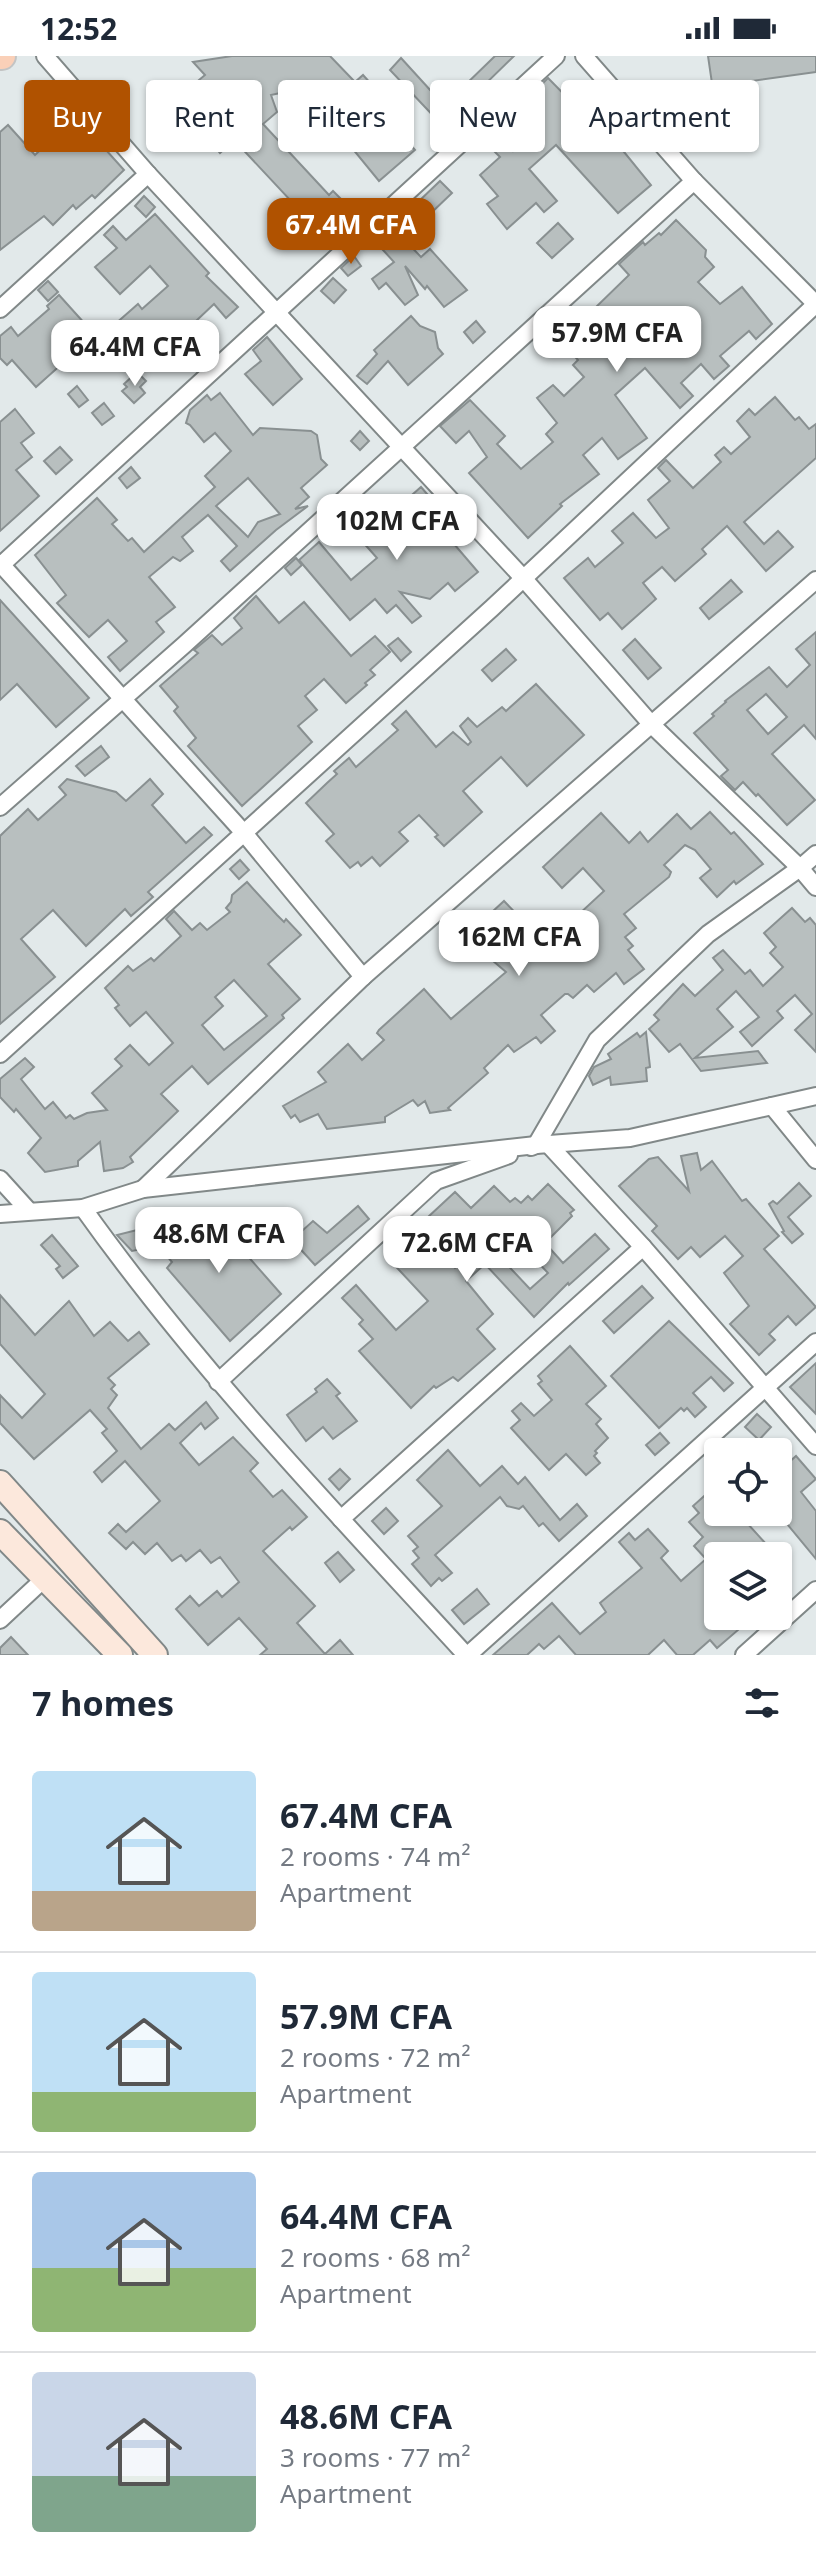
<!DOCTYPE html>
<html lang="en">
<head>
<meta charset="utf-8">
<style>
	:root { --surface:#fff; --page:#f2f2f3; --text:#1f2937; --muted:#747a83; --line:#e0e1e3; --accent:#b05200 }
	body { margin:0; font-family:"Noto Sans",sans-serif; background:var(--page); color:var(--text); height:100vh; display:flex; flex-direction:column; font-size:30px; white-space:nowrap }
	* { box-sizing:border-box; margin:0 }
	p { font-size:26px; color:var(--muted) }
	.icon { flex:none; width:44px; height:44px; fill:none; stroke:currentColor; stroke-width:2; stroke-linecap:round; stroke-linejoin:round }
	.map { position:relative; height:1599px; overflow:hidden }
	.sheet { display:flex; flex-direction:column; background:var(--surface); flex:1 }
	.sheet>* { flex:none }
	.hud { position:absolute; left:24px; top:24px; width:768px; height:72px; display:flex; gap:16px }
	.tools { position:absolute; left:704px; top:1382px; display:grid; gap:16px }
	.tools a { display:grid; place-items:center; width:88px; height:88px; border-radius:8px; background:var(--surface); box-shadow:0 2px 6px #0004; font-size:40px }
	.price { position:absolute; translate:-50% -68px; padding:0 18px; border-radius:16px; background:#fff; color:#222; font-size:26px; line-height:52px; filter:drop-shadow(0 2px 4px #0008) }
	.price::after { content:''; position:absolute; left:50%; top:48px; width:24px; height:18px; margin-left:-12px; background:inherit; clip-path:polygon(0 0,100% 0,50% 100%) }
	.price.on { background:var(--accent); color:#fff }
	ul { padding:0; list-style:none }
	li { display:flex; align-items:center; gap:24px; height:200px; padding:0 32px }
	li+li { border-top:2px solid var(--line) }
	li span { display:grid; place-items:center; flex:none; width:224px; height:160px; border-radius:8px; color:#555 }
	li>.icon { margin-inline-start:auto }
	span .icon { width:96px; height:96px; fill:#fffc; stroke-width:1 }
	li b { font-size:34px }
	h2 { display:flex; justify-content:space-between; align-items:center; height:96px; padding:0 32px; font-size:34px }
	.pill { padding:0 28px; border-radius:8px; background:var(--surface); box-shadow:0 2px 6px #0004; font-size:28px; line-height:72px }
	.pill.on { background:var(--accent); color:#fff }
	.status { display:flex; justify-content:space-between; align-items:center; height:56px; padding:0 40px; background:var(--surface); direction:ltr }
	.status svg { height:22px; fill:currentColor }
	.map>svg:first-child { display:block }
	.building { fill:#b8bfbf; stroke:#899091; stroke-width:2; fill-rule:evenodd }
	.lines { fill:none; stroke-linecap:round; stroke-linejoin:round }
	.street-casing { stroke:#818888; stroke-width:20 }
	.secondary-casing { stroke:#818888; stroke-width:28 }
	.primary-casing { stroke:#c3c4c4; stroke-width:30 }
	.street { stroke:#fff; stroke-width:16 }
	.secondary { stroke:#fce8dc; stroke-width:24 }
	.primary { stroke:#fad0b8; stroke-width:26 }
</style>
</head>
<body>
<div class="status"><b>12:52</b><svg viewBox="0 0 49 12"><path d="M0 12V9h3v3zM5 12V6h3v6zM10 12V3h3v9zM15 12V0h3v12zM26 1h20v11H26zM47 4h2v5h-2z"/></svg></div>
<div class="map">
<svg width="816" height="1599" viewBox="0 0 816 1599">
	<rect width="100%" height="100%" fill="#e2e9ea"/>
	<!-- building -->
	<g class="building">
		<path d="M 232,0 L 330,0 L 355,26 L 363,19 L 372,29 L 365,35 L 383,56 L 391,50 L 412,73 L 404,81 L 415,94 L 379,125 L 303,32 L 271,39 L 277,56 L 263,68 L 329,139 L 333,135 L 347,149 L 320,176 L 234,84 L 220,97 L 201,74 L 215,61 L 192,30 L 205,19 L 193,6 Z"/>
		<path d="M 495,0 L 514,0 L 470,43 L 460,34 Z"/>
		<path d="M 708,0 L 816,0 L 816,16 L 737,27 L 740,45 L 715,48 Z"/>
		<path d="M 401,2 L 452,58 L 441,68 L 390,14 Z"/>
		<path d="M 548,22 L 603,78 L 614,70 L 627,85 L 620,91 L 651,129 L 618,157 L 556,89 L 529,113 L 557,145 L 544,156 L 536,147 L 507,173 L 487,148 L 498,140 L 480,119 L 500,101 L 490,91 L 500,81 L 513,95 L 542,70 L 526,51 L 541,37 L 537,33 Z"/>
		<path d="M 694,54 L 704,64 L 694,73 L 684,63 Z"/>
		<path d="M 178,58 L 187,70 L 161,92 L 148,77 L 162,65 L 163,67 Z"/>
		<path d="M 79,64 L 124,114 L 95,142 L 92,139 L 76,153 L 73,149 L 53,169 L 44,160 L 0,194 L 0,76 L 8,69 L 35,99 L 61,74 L 62,80 Z"/>
		<path d="M 440,125 L 452,137 L 430,158 L 418,146 Z"/>
		<path d="M 144,140 L 155,151 L 146,161 L 135,150 Z"/>
		<path d="M 155,158 L 209,217 L 206,220 L 238,251 L 226,262 L 214,248 L 179,281 L 192,294 L 177,307 L 144,270 L 122,289 L 132,300 L 121,310 L 98,283 L 138,248 L 142,253 L 168,230 L 150,210 L 120,238 L 95,211 L 117,192 L 104,179 L 113,170 L 126,184 Z"/>
		<path d="M 676,164 L 706,194 L 705,201 L 714,211 L 698,226 L 720,248 L 742,231 L 772,268 L 756,283 L 749,275 L 720,300 L 729,310 L 714,323 L 701,308 L 681,327 L 693,340 L 680,352 L 645,312 L 615,339 L 647,382 L 618,403 L 602,382 L 583,399 L 599,418 L 560,448 L 562,450 L 528,482 L 469,417 L 487,401 L 469,375 L 456,387 L 440,370 L 470,344 L 505,380 L 497,388 L 521,413 L 553,386 L 546,378 L 557,367 L 537,342 L 553,329 L 564,340 L 584,321 L 573,309 L 578,304 L 568,293 L 604,260 L 596,251 L 629,219 L 619,208 L 643,186 L 645,189 L 659,177 L 661,179 Z"/>
		<path d="M 558,167 L 573,183 L 552,202 L 537,187 Z"/>
		<path d="M 400,179 L 421,201 L 430,193 L 467,234 L 444,251 L 427,230 L 425,233 L 405,210 L 418,239 L 405,249 L 386,227 L 379,233 L 372,223 L 394,206 L 383,194 Z"/>
		<path d="M 354,200 L 361,210 L 348,220 L 341,212 Z"/>
		<path d="M 333,222 L 346,234 L 334,247 L 321,235 Z"/>
		<path d="M 48,225 L 58,236 L 48,245 L 38,234 Z"/>
		<path d="M 59,239 L 86,269 L 65,288 L 73,298 L 36,331 L 12,304 L 7,309 L 0,302 L 0,280 L 11,271 L 18,280 L 49,253 L 47,250 Z"/>
		<path d="M 411,260 L 420,270 L 435,276 L 438,292 L 443,298 L 408,329 L 388,305 L 367,328 L 357,320 L 377,298 L 374,294 Z"/>
		<path d="M 476,265 L 485,276 L 473,287 L 464,276 Z"/>
		<path d="M 267,281 L 302,323 L 273,349 L 245,318 L 261,305 L 253,294 Z"/>
		<path d="M 137,316 L 146,325 L 140,331 L 145,337 L 134,347 L 122,335 L 127,331 L 124,328 Z"/>
		<path d="M 77,330 L 88,344 L 79,351 L 68,338 Z"/>
		<path d="M 220,337 L 253,379 L 260,372 L 311,375 L 317,379 L 321,403 L 327,409 L 301,432 L 309,441 L 295,453 L 308,450 L 276,474 L 230,515 L 221,505 L 237,490 L 208,459 L 182,481 L 193,495 L 180,505 L 173,501 L 149,521 L 175,551 L 156,566 L 164,576 L 120,615 L 108,601 L 127,585 L 108,564 L 89,581 L 83,575 L 57,547 L 66,539 L 35,499 L 97,442 L 117,464 L 112,468 L 128,485 L 132,482 L 144,496 L 215,431 L 205,420 L 231,395 L 215,377 L 204,386 L 190,369 L 186,367 L 190,354 L 207,339 L 211,344 ZM 248,422 L 280,458 L 258,466 L 248,481 L 216,450 Z"/>
		<path d="M 775,341 L 795,364 L 799,361 L 809,373 L 816,368 L 816,402 L 744,466 L 764,488 L 778,475 L 793,491 L 766,515 L 727,470 L 702,493 L 706,498 L 675,525 L 662,511 L 643,527 L 656,543 L 622,573 L 608,557 L 600,564 L 564,522 L 588,502 L 595,511 L 623,487 L 612,475 L 633,457 L 656,482 L 669,472 L 648,444 L 670,425 L 658,412 L 666,404 L 693,432 L 721,406 L 715,399 L 724,391 L 731,398 L 750,381 L 737,365 L 749,353 L 755,359 Z"/>
		<path d="M 104,347 L 114,360 L 102,369 L 92,357 Z"/>
		<path d="M 15,353 L 34,377 L 21,387 L 32,401 L 16,414 L 39,440 L 0,475 L 0,366 Z"/>
		<path d="M 360,375 L 369,385 L 360,394 L 351,385 Z"/>
		<path d="M 60,391 L 72,404 L 56,418 L 44,405 Z"/>
		<path d="M 131,411 L 140,422 L 127,432 L 119,422 Z"/>
		<path d="M 421,431 L 446,460 L 442,463 L 453,476 L 448,481 L 478,516 L 455,535 L 448,527 L 430,543 L 400,536 L 421,560 L 412,567 L 396,549 L 387,557 L 375,543 L 350,564 L 299,504 L 319,486 L 351,524 L 377,502 L 361,484 Z"/>
		<path d="M 296,502 L 302,509 L 291,519 L 285,512 Z"/>
		<path d="M 731,524 L 742,536 L 709,563 L 700,552 Z"/>
		<path d="M 256,540 L 279,567 L 304,546 L 351,600 L 375,580 L 390,596 L 370,614 L 375,619 L 365,627 L 367,629 L 346,647 L 324,623 L 305,640 L 317,654 L 298,670 L 312,686 L 242,750 L 188,690 L 196,682 L 174,655 L 178,651 L 160,630 L 198,597 L 194,594 L 212,579 L 222,589 L 242,572 L 234,562 Z"/>
		<path d="M 0,544 L 89,642 L 56,671 L 17,628 L 0,644 Z"/>
		<path d="M 816,576 L 816,683 L 804,669 L 772,698 L 815,744 L 787,769 L 758,738 L 756,740 L 743,726 L 735,734 L 721,720 L 728,714 L 694,677 L 714,660 L 712,658 L 726,646 L 725,645 L 769,611 L 787,631 L 810,609 L 796,593 ZM 766,638 L 787,661 L 768,678 L 747,654 Z"/>
		<path d="M 398,582 L 411,596 L 401,605 L 388,590 Z"/>
		<path d="M 635,583 L 661,612 L 648,623 L 623,594 Z"/>
		<path d="M 506,593 L 516,604 L 492,625 L 482,614 Z"/>
		<path d="M 536,628 L 584,679 L 527,730 L 501,701 L 463,735 L 482,756 L 444,790 L 435,781 L 438,779 L 419,759 L 399,776 L 408,785 L 380,810 L 372,801 L 361,810 L 358,806 L 350,812 L 326,785 L 334,778 L 306,747 L 327,727 L 337,718 L 334,715 L 349,702 L 356,711 L 398,674 L 392,668 L 406,655 L 436,691 L 453,676 L 468,689 L 471,686 L 460,670 L 468,662 L 477,671 L 502,651 L 506,655 Z"/>
		<path d="M 101,690 L 109,701 L 85,720 L 76,710 Z"/>
		<path d="M 67,723 L 116,736 L 126,745 L 150,723 L 163,738 L 152,749 L 186,787 L 204,771 L 212,779 L 148,836 L 153,841 L 131,860 L 125,853 L 86,890 L 53,854 L 21,883 L 55,921 L 0,968 L 0,780 L 28,753 L 38,764 L 66,739 L 59,731 Z"/>
		<path d="M 710,756 L 731,778 L 734,776 L 763,808 L 736,828 L 734,825 L 717,841 L 700,822 L 711,813 L 695,794 L 685,789 L 664,809 L 671,816 L 669,821 L 624,858 L 636,872 L 625,881 L 633,890 L 628,894 L 644,913 L 624,928 L 616,917 L 594,936 L 587,929 L 573,942 L 568,938 L 565,938 L 541,959 L 555,975 L 541,987 L 536,981 L 514,996 L 508,989 L 484,1012 L 488,1017 L 448,1052 L 450,1054 L 430,1057 L 425,1045 L 418,1050 L 413,1044 L 385,1061 L 385,1066 L 327,1073 L 318,1058 L 300,1066 L 295,1059 L 291,1062 L 283,1050 L 326,1026 L 318,1016 L 348,988 L 362,1004 L 384,984 L 377,977 L 379,974 L 424,933 L 451,963 L 506,916 L 465,881 L 504,845 L 554,897 L 586,868 L 578,859 L 604,835 L 583,812 L 562,832 L 543,811 L 601,757 L 629,787 L 640,776 L 648,786 L 677,758 L 691,773 Z"/>
		<path d="M 240,804 L 249,814 L 239,823 L 230,813 Z"/>
		<path d="M 247,826 L 277,859 L 284,866 L 286,863 L 301,879 L 268,908 L 300,943 L 282,959 L 284,962 L 208,1028 L 192,1010 L 161,1038 L 178,1055 L 130,1101 L 133,1106 L 123,1112 L 104,1115 L 100,1086 L 78,1105 L 78,1110 L 45,1116 L 28,1097 L 41,1082 L 16,1053 L 14,1056 L 0,1041 L 0,1023 L 25,1002 L 34,1011 L 21,1023 L 45,1053 L 53,1046 L 66,1062 L 70,1059 L 74,1063 L 87,1057 L 107,1054 L 92,1037 L 122,1010 L 115,1003 L 130,989 L 149,1009 L 173,987 L 146,956 L 130,970 L 115,952 L 119,949 L 105,932 L 128,910 L 133,915 L 151,902 L 154,905 L 181,880 L 166,863 L 174,855 L 192,874 L 200,867 L 207,874 L 230,856 L 226,852 L 231,846 L 232,839 ZM 234,924 L 267,960 L 224,994 L 202,969 L 223,950 L 215,941 Z"/>
		<path d="M 792,852 L 805,866 L 810,862 L 816,869 L 816,996 L 795,974 L 812,958 L 795,939 L 777,955 L 783,962 L 752,990 L 740,976 L 759,961 L 736,935 L 717,953 L 733,971 L 695,1002 L 758,995 L 767,1007 L 701,1015 L 680,988 L 669,996 L 649,973 L 659,964 L 654,959 L 683,928 L 695,940 L 723,914 L 713,902 L 723,894 L 745,918 L 750,914 L 763,930 L 783,911 L 770,897 L 776,891 L 764,877 Z"/>
		<path d="M 646,976 L 650,1011 L 646,1012 L 647,1025 L 611,1029 L 610,1021 L 593,1029 L 589,1020 L 594,1011 L 611,1003 L 608,998 L 637,977 L 640,981 Z"/>
		<path d="M 697,1097 L 701,1114 L 712,1105 L 742,1145 L 746,1143 L 779,1180 L 764,1193 L 816,1251 L 796,1269 L 788,1260 L 769,1278 L 775,1284 L 759,1299 L 730,1268 L 749,1250 L 724,1217 L 743,1200 L 725,1180 L 700,1201 L 691,1191 L 678,1203 L 652,1175 L 657,1170 L 619,1130 L 649,1103 L 658,1101 L 689,1135 L 681,1100 Z"/>
		<path d="M 799,1127 L 811,1140 L 788,1161 L 803,1178 L 792,1187 L 782,1176 L 784,1175 L 769,1148 L 773,1145 L 777,1148 Z"/>
		<path d="M 548,1128 L 574,1154 L 570,1157 L 572,1160 L 545,1187 L 563,1207 L 595,1178 L 609,1193 L 569,1229 L 568,1227 L 534,1261 L 485,1208 L 466,1225 L 493,1258 L 477,1273 L 495,1293 L 458,1325 L 453,1321 L 436,1332 L 434,1330 L 411,1352 L 359,1295 L 373,1283 L 359,1268 L 363,1264 L 342,1242 L 356,1229 L 396,1274 L 428,1245 L 386,1200 L 455,1136 L 471,1152 L 494,1130 L 510,1146 L 515,1142 L 521,1147 L 528,1140 L 532,1144 ZM 456,1178 L 473,1196 L 455,1212 L 438,1195 ZM 515,1182 L 548,1217 L 530,1233 L 498,1199 Z"/>
		<path d="M 358,1150 L 369,1163 L 315,1209 L 292,1184 L 313,1165 L 327,1177 Z"/>
		<path d="M 209,1156 L 281,1238 L 230,1285 L 167,1212 L 172,1206 L 157,1188 L 182,1169 L 184,1179 Z"/>
		<path d="M 145,1172 L 147,1192 L 132,1195 L 117,1179 Z"/>
		<path d="M 52,1179 L 78,1210 L 63,1222 L 56,1213 L 60,1210 L 41,1189 Z"/>
		<path d="M 642,1230 L 653,1242 L 614,1277 L 603,1265 Z"/>
		<path d="M 0,1239 L 35,1279 L 69,1245 L 94,1280 L 110,1266 L 128,1285 L 139,1276 L 149,1288 L 108,1322 L 115,1329 L 111,1333 L 117,1339 L 108,1352 L 141,1393 L 169,1368 L 175,1374 L 206,1346 L 218,1362 L 205,1373 L 201,1367 L 180,1387 L 199,1409 L 233,1381 L 258,1407 L 250,1415 L 273,1441 L 282,1434 L 307,1461 L 292,1474 L 290,1471 L 263,1495 L 315,1550 L 297,1567 L 325,1598 L 340,1584 L 353,1599 L 260,1599 L 267,1593 L 239,1562 L 208,1589 L 176,1553 L 190,1540 L 199,1550 L 217,1535 L 222,1541 L 239,1526 L 220,1501 L 211,1507 L 200,1494 L 186,1505 L 181,1499 L 172,1505 L 157,1487 L 145,1498 L 133,1486 L 126,1493 L 109,1477 L 118,1468 L 126,1476 L 160,1445 L 125,1405 L 102,1426 L 94,1416 L 117,1395 L 102,1377 L 107,1373 L 90,1354 L 34,1403 L 0,1367 L 0,1339 L 22,1362 L 45,1338 L 0,1288 Z"/>
		<path d="M 669,1265 L 733,1327 L 724,1335 L 711,1321 L 693,1337 L 706,1351 L 695,1361 L 687,1352 L 684,1355 L 681,1352 L 659,1372 L 611,1320 Z"/>
		<path d="M 570,1290 L 606,1330 L 586,1348 L 601,1363 L 596,1368 L 608,1382 L 595,1395 L 597,1397 L 594,1400 L 600,1407 L 586,1419 L 566,1398 L 549,1414 L 511,1372 L 520,1364 L 512,1355 L 521,1347 L 534,1360 L 552,1344 L 538,1328 L 542,1325 L 538,1320 Z"/>
		<path d="M 816,1307 L 816,1358 L 790,1331 Z"/>
		<path d="M 327,1323 L 340,1337 L 336,1340 L 357,1365 L 333,1383 L 323,1371 L 306,1385 L 287,1359 L 317,1336 L 315,1333 Z"/>
		<path d="M 757,1358 L 771,1371 L 759,1384 L 745,1371 Z"/>
		<path d="M 660,1377 L 669,1387 L 655,1399 L 646,1389 Z"/>
		<path d="M 448,1394 L 480,1430 L 502,1410 L 518,1428 L 525,1421 L 560,1464 L 577,1448 L 587,1460 L 559,1485 L 543,1467 L 539,1470 L 523,1450 L 519,1453 L 507,1450 L 500,1441 L 435,1499 L 452,1517 L 442,1525 L 439,1522 L 431,1530 L 412,1508 L 419,1502 L 413,1495 L 418,1491 L 408,1480 L 442,1450 L 417,1424 Z"/>
		<path d="M 796,1400 L 816,1423 L 801,1436 L 816,1455 L 816,1503 L 778,1457 L 778,1416 Z"/>
		<path d="M 340,1413 L 350,1423 L 339,1434 L 329,1423 Z"/>
		<path d="M 712,1433 L 718,1440 L 718,1456 L 737,1456 L 777,1500 L 718,1500 L 718,1560 L 726,1560 L 738,1574 L 717,1592 L 710,1584 L 693,1599 L 677,1599 L 664,1584 L 648,1599 L 576,1599 L 559,1580 L 544,1593 L 539,1588 L 527,1599 L 493,1599 L 552,1547 L 580,1578 L 606,1556 L 600,1547 L 642,1512 L 619,1486 L 629,1477 L 635,1484 L 648,1473 L 668,1495 L 661,1502 L 681,1525 L 706,1503 L 694,1490 L 703,1481 L 689,1466 L 699,1457 L 693,1450 Z"/>
		<path d="M 386,1452 L 398,1465 L 384,1478 L 372,1465 Z"/>
		<path d="M 338,1496 L 354,1514 L 340,1526 L 325,1507 Z"/>
		<path d="M 477,1533 L 489,1548 L 464,1568 L 452,1554 Z"/>
		<path d="M 11,1581 L 28,1599 L 0,1599 L 0,1592 Z"/>
	</g>
	<g class="lines">
		<!-- street casing -->
		<g class="street-casing">
			<g id="street">
				<path d="M 45,0 L 148,118 L 524,523 L 652,669 L 800,812 L 816,831"/>
				<path d="M 584,0 L 694,125 L 816,248"/>
				<path d="M 0,253 L 148,118"/>
				<path d="M 0,507 L 244,777 L 363,921"/>
				<path d="M 0,510 L 556,0"/>
				<path d="M 0,751 L 184,589 L 694,125"/>
				<path d="M 0,998 L 492,552 L 816,248"/>
				<path d="M 772,1050 L 816,1104"/>
				<path d="M 548,1088 L 643,1191 L 816,1390"/>
				<path d="M 531,1091 L 536,1089 L 597,984 L 708,878 L 800,812 L 816,798"/>
				<path d="M 0,1123 L 29,1155"/>
				<path d="M 143,1133 L 363,921 L 816,524"/>
				<path d="M 83,1152 C 197,1312 333,1454 466,1599"/>
				<path d="M 0,1158 L 83,1152 L 143,1133 L 536,1089 L 630,1082 L 816,1040"/>
				<path d="M 218,1326 L 436,1125 L 509,1099"/>
				<path d="M 341,1463 L 643,1191"/>
				<path d="M 0,1564 L 44,1523"/>
				<path d="M 468,1599 L 816,1286"/>
				<path d="M 744,1599 L 816,1534"/>
			</g>
		</g>
		<!-- secondary casing -->
		<g class="secondary-casing">
			<g id="secondary">
				<path d="M 0,1427 L 155,1599"/>
				<path d="M 0,1476 L 120,1599"/>
			</g>
		</g>
		<!-- primary casing -->
		<g class="primary-casing">
			<path id="primary" d="M 0,0 L 2,0"/>
		</g>
		<!-- street -->
		<use href="#street" class="street"/>
		<!-- secondary -->
		<use href="#secondary" class="secondary"/>
		<!-- primary -->
		<use href="#primary" class="primary"/>
	</g>
</svg>
<div class="tools">
<a><svg class="icon" aria-label="locate" viewBox="0 0 24 24"><circle cx="12" cy="12" r="6"/><path d="M12 2v4M12 18v4M2 12h4M18 12h4"/></svg></a>
<a><svg class="icon" aria-label="layers" viewBox="0 0 24 24"><path d="M12 4l9 5-9 5-9-5zM3 14l9 5 9-5"/></svg></a>
</div>
<b class="price on" style="left:351px;top:210px">67.4M CFA</b>
<b class="price" style="left:617px;top:318px">57.9M CFA</b>
<b class="price" style="left:135px;top:332px">64.4M CFA</b>
<b class="price" style="left:397px;top:506px">102M CFA</b>
<b class="price" style="left:519px;top:922px">162M CFA</b>
<b class="price" style="left:219px;top:1219px">48.6M CFA</b>
<b class="price" style="left:467px;top:1228px">72.6M CFA</b>
<div class="hud">
<a class="pill on">Buy</a>
<a class="pill">Rent</a>
<a class="pill">Filters</a>
<a class="pill">New</a>
<a class="pill">Apartment</a>
</div>
</div>
<section class="sheet">
<h2>7 homes<svg class="icon" aria-label="filters" viewBox="0 0 24 24"><path d="M4 7h16M4 17h16"/><circle cx="9" cy="7" r="2"/><circle cx="15" cy="17" r="2"/></svg></h2>
<ul>
<li><span style="background:linear-gradient(#bfe0f5 75%,#b9a48a 0)"><svg class="icon" aria-label="home" viewBox="0 0 24 24"><path d="M3 11l9-7 9 7M6 9v11h12V9"/></svg></span><div><b>67.4M CFA</b><p>2 rooms · 74 m²</p><p>Apartment</p></div></li>
<li><span style="background:linear-gradient(#bfe0f5 75%,#8fb573 0)"><svg class="icon" aria-label="home" viewBox="0 0 24 24"><path d="M3 11l9-7 9 7M6 9v11h12V9"/></svg></span><div><b>57.9M CFA</b><p>2 rooms · 72 m²</p><p>Apartment</p></div></li>
<li><span style="background:linear-gradient(#a9c7e8 60%,#8fb573 0)"><svg class="icon" aria-label="home" viewBox="0 0 24 24"><path d="M3 11l9-7 9 7M6 9v11h12V9"/></svg></span><div><b>64.4M CFA</b><p>2 rooms · 68 m²</p><p>Apartment</p></div></li>
<li><span style="background:linear-gradient(#c9d6e8 65%,#7fa58c 0)"><svg class="icon" aria-label="home" viewBox="0 0 24 24"><path d="M3 11l9-7 9 7M6 9v11h12V9"/></svg></span><div><b>48.6M CFA</b><p>3 rooms · 77 m²</p><p>Apartment</p></div></li>
</ul>
</section>
</body>
</html>
